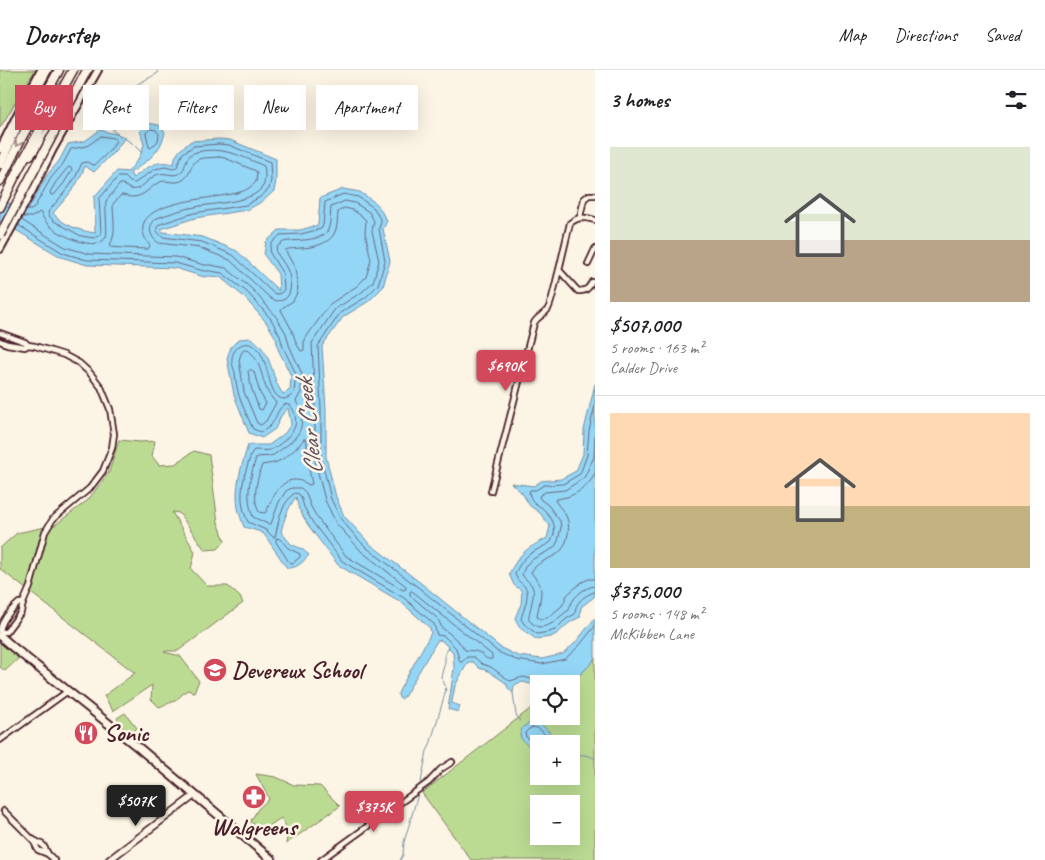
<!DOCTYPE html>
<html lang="en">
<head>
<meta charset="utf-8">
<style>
	:root { --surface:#fff; --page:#f6f6f6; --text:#202124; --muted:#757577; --line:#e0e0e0; --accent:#d1495b }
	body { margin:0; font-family:Caveat,sans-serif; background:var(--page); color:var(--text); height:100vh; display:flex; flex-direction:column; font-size:19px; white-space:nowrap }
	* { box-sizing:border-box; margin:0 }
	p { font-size:16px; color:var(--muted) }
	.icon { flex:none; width:28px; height:28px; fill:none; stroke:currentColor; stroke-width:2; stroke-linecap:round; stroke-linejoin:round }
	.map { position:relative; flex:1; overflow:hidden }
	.details { display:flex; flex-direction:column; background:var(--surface); width:450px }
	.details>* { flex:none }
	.top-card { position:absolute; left:15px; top:15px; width:475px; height:45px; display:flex; gap:10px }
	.controls { position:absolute; left:530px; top:605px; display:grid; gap:10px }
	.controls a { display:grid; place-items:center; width:50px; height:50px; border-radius:0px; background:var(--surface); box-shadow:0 5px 20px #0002; font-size:25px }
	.price { position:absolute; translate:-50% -42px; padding:0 11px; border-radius:5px; background:var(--accent); color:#fff; font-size:16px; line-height:32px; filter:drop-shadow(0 1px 2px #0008) }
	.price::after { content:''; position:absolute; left:50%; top:30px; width:15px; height:11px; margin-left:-8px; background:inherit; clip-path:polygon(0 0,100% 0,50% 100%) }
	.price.selected { background:#222; color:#fff }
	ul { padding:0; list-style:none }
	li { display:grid; align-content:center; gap:10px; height:265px; padding:0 15px }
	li+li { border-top:1px solid var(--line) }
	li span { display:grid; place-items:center; height:155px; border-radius:0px; color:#555 }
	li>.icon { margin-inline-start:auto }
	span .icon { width:90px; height:90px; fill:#fffc; stroke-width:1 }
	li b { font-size:21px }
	h2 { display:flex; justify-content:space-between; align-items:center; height:60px; padding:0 15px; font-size:21px }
	.tag { padding:0 18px; border-radius:0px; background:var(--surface); box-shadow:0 5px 20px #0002; font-size:18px; line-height:45px }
	.tag.selected { background:var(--accent); color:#fff }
	header { display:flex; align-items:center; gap:30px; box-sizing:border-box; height:70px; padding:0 25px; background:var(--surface); border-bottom:1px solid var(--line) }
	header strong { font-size:24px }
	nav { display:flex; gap:28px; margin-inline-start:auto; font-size:18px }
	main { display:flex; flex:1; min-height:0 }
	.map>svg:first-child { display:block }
	.green { fill:#bbdb93; stroke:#827d5f; fill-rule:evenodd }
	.water { fill:#94d6f6; stroke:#768da5 }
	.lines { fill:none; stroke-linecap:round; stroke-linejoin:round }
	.shore { stroke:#68687c; stroke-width:1 }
	.stream { stroke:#768da5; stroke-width:1 }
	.minor-casing { stroke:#4a1f2b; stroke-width:8 }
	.tertiary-casing { stroke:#4a1f2b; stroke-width:9 }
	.secondary-casing { stroke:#4a1f2b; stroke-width:10 }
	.primary-casing { stroke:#4a1f2b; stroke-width:11 }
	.motorway-casing { stroke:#4a1f2b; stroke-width:11 }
	.minor { stroke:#fcf5e5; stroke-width:4.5 }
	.tertiary { stroke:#fcf5e5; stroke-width:5.5 }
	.secondary { stroke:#fcf5e5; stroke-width:6 }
	.primary { stroke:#fcf5e5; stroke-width:7 }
	.motorway { stroke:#fcf5e5; stroke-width:8 }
	.motorway-bridge-casing { stroke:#4a1f2b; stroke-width:11; stroke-linecap:butt }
	.motorway-bridge { stroke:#fcf5e5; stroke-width:8 }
	.oneway { stroke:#a38a88 }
	.labels { text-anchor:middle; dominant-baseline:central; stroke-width:5; stroke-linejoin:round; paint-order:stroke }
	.poi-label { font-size:24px; font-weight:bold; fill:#4a1f2b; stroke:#fcf5e5; text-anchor:start }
	.water-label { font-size:25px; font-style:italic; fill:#5c4d5e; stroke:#fcf5e5 }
</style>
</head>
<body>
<header>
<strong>Doorstep</strong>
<nav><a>Map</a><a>Directions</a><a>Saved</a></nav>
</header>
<main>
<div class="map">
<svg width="595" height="790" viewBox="0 0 595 790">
	<rect width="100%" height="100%" fill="#fcf5e5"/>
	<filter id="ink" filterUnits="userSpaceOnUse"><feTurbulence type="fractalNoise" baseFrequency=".02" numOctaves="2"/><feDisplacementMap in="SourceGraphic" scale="10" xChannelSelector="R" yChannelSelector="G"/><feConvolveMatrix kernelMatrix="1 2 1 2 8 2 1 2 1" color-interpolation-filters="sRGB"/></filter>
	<g filter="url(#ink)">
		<!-- green -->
		<g class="green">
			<path d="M 0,0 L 35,0 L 0,58 Z"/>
			<path d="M 119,370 L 140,372 L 155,371 L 152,386 L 159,395 L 175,394 L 194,381 L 209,385 L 218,452 L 225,471 L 218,479 L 205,480 L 179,443 L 172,442 L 195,482 L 191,499 L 207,516 L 228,516 L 240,527 L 243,533 L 178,581 L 166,581 L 164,582 L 180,586 L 199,611 L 194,622 L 187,620 L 175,631 L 159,637 L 151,629 L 152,615 L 113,641 L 104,626 L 135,603 L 0,499 L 0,478 L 17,463 L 55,455 L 88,430 L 109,402 Z"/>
			<path d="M 0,572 L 19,588 L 5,601 L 0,597 Z"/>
			<path d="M 595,587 L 595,790 L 471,790 L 422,723 L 539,632 L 539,646 L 571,646 L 571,614 L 562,614 C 567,610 569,612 574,610 C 579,607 592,592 595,587 ZM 539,674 L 571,674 L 571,706 L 539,706 ZM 539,734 L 571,734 L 571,766 L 539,766 Z"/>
			<path d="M 125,643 L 137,658 L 133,662 L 125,660 L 117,648 Z"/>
			<path d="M 256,704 L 276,707 L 294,715 L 320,716 L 340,736 L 286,774 L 288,760 L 281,748 L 263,760 L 250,752 L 258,739 L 269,729 Z"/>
		</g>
		<!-- water -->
		<g class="water">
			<path d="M 147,53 L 159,55 L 165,62 C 161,83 146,92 130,103 L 133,108 C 147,98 155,89 174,94 L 175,87 L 180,80 L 191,71 L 219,69 L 230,70 L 276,89 L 276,111 L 274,121 L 263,131 L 247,140 L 195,148 L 161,159 L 163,162 L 203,167 L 237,181 L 279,221 L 278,204 L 264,185 L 266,172 L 279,160 L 300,160 L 318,155 L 320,128 L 343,119 L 360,122 L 377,134 L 387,151 L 383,159 L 390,191 L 383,217 L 369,231 L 343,247 L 322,276 L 326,339 L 326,387 L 336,427 L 344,446 L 370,474 L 422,514 L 501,578 L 518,586 L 542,589 L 563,584 L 575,573 L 595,548 L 595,587 L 592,593 L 574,610 L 557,614 L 540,613 L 530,614 L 523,612 L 516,614 L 514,616 L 513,623 L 508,618 L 506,613 L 488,601 L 479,598 L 473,592 L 468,592 L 455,616 L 452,631 L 452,633 L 460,636 L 458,642 L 448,639 L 454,598 L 453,582 L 441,570 L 437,571 L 404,627 L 401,629 L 399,628 L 398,624 L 399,621 L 431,563 L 430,558 L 401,532 L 338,495 L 308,455 L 299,439 L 296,427 C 288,438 284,449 281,462 L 291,474 L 302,479 L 309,485 C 302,493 298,498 287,498 L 264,464 L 258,461 L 244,457 C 242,451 239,444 238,438 C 234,417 242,395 248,375 L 269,375 L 285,363 L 291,354 L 288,338 L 281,346 L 275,359 L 262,368 L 249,363 L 234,325 L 227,288 L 231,277 L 239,269 L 251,268 C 274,283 269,305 283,324 L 290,320 L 291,306 L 278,279 L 276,268 L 266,252 L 243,226 L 220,207 L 209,206 L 204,207 L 175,198 L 87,195 L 61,187 L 14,159 L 0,155 L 0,132 L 30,136 L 47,105 L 59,91 L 68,74 L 85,71 L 100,60 L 116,64 L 125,67 L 116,80 L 94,102 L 85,96 C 78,116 67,127 53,143 C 62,155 81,161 95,163 L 94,127 L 117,101 L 128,102 L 139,88 L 144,75 L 140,60 Z"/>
			<path d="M 595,314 L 595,523 L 594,527 L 581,537 L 580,547 L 569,553 L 558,563 L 551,567 L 536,569 L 520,558 L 515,548 L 521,534 L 522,521 L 514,515 L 509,504 C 521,481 525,480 547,468 L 550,456 L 539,442 L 530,436 L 522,423 L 511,413 L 534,416 L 541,411 L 561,409 L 576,401 L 583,384 L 584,360 Z"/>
			<path d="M 532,652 C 544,652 551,665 558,674 L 539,674 L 539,684 L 536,683 C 531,674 522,675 520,664 L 523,657 Z"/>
		</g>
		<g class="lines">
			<!-- shore -->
			<g class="shore">
				<path d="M 150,59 L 156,60 L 159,64 L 158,71 L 151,78 L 149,77 L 146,63 Z"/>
				<path d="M 219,87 L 225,88 L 256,101 L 257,103 L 256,112 C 252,116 246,121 240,122 C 218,130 115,129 150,176 L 148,179 L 123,178 L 110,177 L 110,175 C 117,163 113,148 113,134 L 121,125 C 125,125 128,127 132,127 C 145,127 150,116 160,112 C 167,109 174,115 183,110 C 192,104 190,92 199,89 C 205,87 213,88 219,87 Z"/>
				<path d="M 69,97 L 71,98 L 72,100 L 64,113 L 54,125 L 51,125 L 50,122 L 56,112 Z"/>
				<path d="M 345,138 L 353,140 L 363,147 L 366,151 L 365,162 L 371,190 L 366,207 L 357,216 L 330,234 L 307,266 L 304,272 L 304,280 L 301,281 L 296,273 L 292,260 L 281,240 L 282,238 L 293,231 L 296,225 L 298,219 L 295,198 L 285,180 C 290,178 295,179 300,178 C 312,178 330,174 335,162 C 338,156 337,148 338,142 Z"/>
				<path d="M 26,140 L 31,140 L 34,138 L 51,108 L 63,94 L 71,79 L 87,76 L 101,66 L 114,68 L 116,70 C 113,80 102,87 95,95 L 93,95 L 87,92 L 82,93 L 76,106 L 69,117 L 48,142 L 49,146 L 54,151 L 81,166 L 94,168 L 100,165 L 101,162 L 99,129 L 118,107 L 125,107 L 130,112 L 135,113 L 155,99 L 165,97 L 173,99 L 176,98 L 178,95 L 180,89 L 183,83 L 194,76 L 219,74 L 229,75 L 270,92 L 271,110 L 269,119 L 260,127 L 246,135 L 194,143 L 160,154 L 157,157 L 157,161 L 162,167 L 202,172 L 233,185 L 273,223 L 277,224 L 281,223 L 284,220 L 283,204 L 270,183 L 271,174 L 280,165 L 301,164 L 321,159 L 323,155 L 325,132 L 343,124 L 358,127 L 374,138 L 381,151 L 379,159 L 385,191 L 378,215 L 366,227 L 340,243 L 318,276 L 321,339 L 321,387 L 331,429 L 340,448 L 357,468 L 367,478 L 419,518 L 498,582 L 516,590 L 542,594 L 565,589 L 579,576 L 595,556"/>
				<path d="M 22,148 L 23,151 L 65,177 L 89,184 L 176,187 L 204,195 L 211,195 L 226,198 L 251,218 L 275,245 L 286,263 L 289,275 L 302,304 L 301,322 L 296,331 C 307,352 302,365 283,378 C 279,381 275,385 270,386 C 266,387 262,386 258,387 L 256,388 C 250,408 245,426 253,447 L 268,454 L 271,454 L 279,432 L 286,421 L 292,418 L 301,418 L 306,423 L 310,435 L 318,449 L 346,486 L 403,520 L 406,519 L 406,516 L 362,482 L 336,453 L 325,430 L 316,395 L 315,387 L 315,339 L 312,273 L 335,239 L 362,222 L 373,212 L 379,191 L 372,161 L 374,151 L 369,142 L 355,133 L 345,131 L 331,137 C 330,143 331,150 329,157 C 326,173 295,169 283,172 L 277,177 L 276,182 C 280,188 284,193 287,199 C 291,207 293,223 285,229 C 279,232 274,231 270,228 L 230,190 L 200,178 L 159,173 C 149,167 147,155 157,148 C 169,144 182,139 195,137 C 212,133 254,133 263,116 C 266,111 265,101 264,96 C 242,86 221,76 197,82 C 183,85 188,96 181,102 C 175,108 167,102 159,104 C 145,108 139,129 123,114 L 120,114 L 106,131 C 105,139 108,162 106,167 C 97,184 58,164 49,155 C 45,152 43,147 40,142 L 32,147 L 23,147"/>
				<path d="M 18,155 L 63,183 L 87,190 L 175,193 L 204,201 L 210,201 L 222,203 L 247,222 L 271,249 L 280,266 L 283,277 L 296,304 L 294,323 C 291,326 285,331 280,328 C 266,321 270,284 252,275 C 243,270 233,279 232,288 C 231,292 234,299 235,303 C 236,311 237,319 239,326 C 243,337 248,348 253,359 L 261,362 C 264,360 269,358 271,355 C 276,349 277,339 284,335 C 294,331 297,350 295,356 C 293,364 277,378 270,380 C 265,381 259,380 254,380 L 252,382 C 246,399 239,419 243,437 C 244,442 246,448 248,452 L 266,460 L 273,467 L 275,467 L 280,445 L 285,434 L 292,425 L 295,423 L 299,424 L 301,427 L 304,437 L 313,453 L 342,491 L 404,528 L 434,554 L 437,565 L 444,566 L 456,578 L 460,592 L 462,592 L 467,587 L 474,587 L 482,594 L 491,597 L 510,611 L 523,607 L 531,609 L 538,608 L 542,610 L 544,614"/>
				<path d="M 244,280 L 248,280 C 261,290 261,307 267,320 C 269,325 273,329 276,333 L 266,351 L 261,355 L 257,353 L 244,322 L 239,290 L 241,284 Z"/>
				<path d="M 250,300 L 252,300 L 254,302 L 260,323 L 266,333 L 262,340 L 259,339 L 252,320 L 248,302 Z"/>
				<path d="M 595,335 L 589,361 L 587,385 L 580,404 L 563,414 L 544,415 L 536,420 L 530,420 L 529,422 C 531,431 533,432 541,437 C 544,439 546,442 549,446 C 556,455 556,461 551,472 C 533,483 524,483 515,504 C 519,514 519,510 525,517 C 531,523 523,541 521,549 L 525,555 L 537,564 L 549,562 L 555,560 L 566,549 L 575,544 C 575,543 576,536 577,535 C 580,529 589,523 595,522"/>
				<path d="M 595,366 L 594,387 L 584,408 L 565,420 L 545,422 L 539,426 L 540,429 L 548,435 L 560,451 L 561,457 L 558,471 L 554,478 L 533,489 L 526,495 L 522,504 C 524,510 532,512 533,519 C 535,526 527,548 529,550 C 531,553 536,556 539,557 C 555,556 556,548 569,540 C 571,529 583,517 595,516"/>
				<path d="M 304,369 L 306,369 L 307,371 L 307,389 L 312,414 L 309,415 C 285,399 274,424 266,442 L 264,443 L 259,442 C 252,428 257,409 262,395 C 266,394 270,394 274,393 C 284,390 298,378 304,369 Z"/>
				<path d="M 595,403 C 590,415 579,423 567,427 C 563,428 559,428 555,430 L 556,432 C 559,437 565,442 567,448 C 571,459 567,478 557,484 C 548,490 537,492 531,502 C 533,506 538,510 540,515 C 543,525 538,537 537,547 L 541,549 L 547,548 L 562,536 L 567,525 L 582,512 L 589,509 L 595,509"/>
				<path d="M 277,468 L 280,469 L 288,478 L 300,484 L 300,487 L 293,493 L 289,492 L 276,472 Z"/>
				<path d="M 412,521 L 492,585 L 492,589 C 484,590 485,585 478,582 C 474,580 469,581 465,580 L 461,574 L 449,563 L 442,558 L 438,549 L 410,525 L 410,522 Z"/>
				<path d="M 539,677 L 535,673 L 526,667 L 525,663 C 536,649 545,664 551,674"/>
			</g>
			<!-- stream -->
			<g class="stream">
				<path d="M 121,66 L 113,61 C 112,50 125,24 133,17 C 140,12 150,8 158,3 L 157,0"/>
				<path d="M 124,68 L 132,73 L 142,83"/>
				<path d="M 513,623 L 516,645 L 520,651"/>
				<path d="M 577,684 L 590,686 L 595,689"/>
				<path d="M 420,717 L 427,681 L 430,675 L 444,627 L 446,617 L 441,607 L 445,592 L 445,584 L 449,577"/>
				<path d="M 400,790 L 403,785 L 404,772 L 419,721"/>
			</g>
			<!-- minor casing -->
			<g class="minor-casing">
				<g id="minor">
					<path d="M 580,147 L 584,129 L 589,125 L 595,125"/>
					<path d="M 588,194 L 595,179"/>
					<path d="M 592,212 C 588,219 586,221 578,221 L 559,200 L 570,153 C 580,146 584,147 595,150"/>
					<path d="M 0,263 L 25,272 L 28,275"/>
					<path d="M 0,271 L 7,274 L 25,277 L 28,275 L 35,276 L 64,285 L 79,293 L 90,303 L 101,317 L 110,339 L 114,364 L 112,378 L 103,401 L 90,418 L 53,449 L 45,462 L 30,517 L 23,533 L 21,542 L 6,562 L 0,562"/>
					<path d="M 491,421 L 534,253 C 537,247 544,245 548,239 C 552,232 556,210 559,200"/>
					<path d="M 0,563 C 0,552 11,540 19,533 L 23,533"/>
					<path d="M 0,670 L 68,621"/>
					<path d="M 4,741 L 32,769 L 43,775 L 48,784 L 54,790"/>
					<path d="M 33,770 L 38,780 L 48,784"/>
					<path d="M 321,790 L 429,712 L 441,699 L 452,692"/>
				</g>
			</g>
			<!-- tertiary casing -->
			<g class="tertiary-casing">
				<path id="tertiary" d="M 109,790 L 195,725"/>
			</g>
			<!-- secondary casing -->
			<g class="secondary-casing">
				<g id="secondary">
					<path d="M 0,79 L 24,31 L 41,0"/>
					<path d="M 0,179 L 33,119 L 53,79 L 98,0"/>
				</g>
			</g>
			<!-- primary casing -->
			<g class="primary-casing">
				<path id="primary" d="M 0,566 L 14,578 L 139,678 L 272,790"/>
			</g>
			<!-- motorway casing -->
			<g class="motorway-casing">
				<g id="motorway">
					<path d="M 30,85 L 48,63 L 59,47"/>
					<path d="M 0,94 L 23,43 L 47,0"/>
					<path d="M 0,111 L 22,67 L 59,0"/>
					<path d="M 0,137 L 19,98 L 73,0"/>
				</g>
			</g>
			<!-- minor -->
			<use href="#minor" class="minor"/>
			<!-- tertiary -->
			<use href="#tertiary" class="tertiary"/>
			<!-- secondary -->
			<use href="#secondary" class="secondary"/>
			<!-- primary -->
			<use href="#primary" class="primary"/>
			<!-- motorway -->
			<use href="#motorway" class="motorway"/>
			<!-- motorway-bridge casing -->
			<g class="motorway-bridge-casing">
				<path id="motorway-bridge" d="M 0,165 L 87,0"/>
			</g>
			<!-- motorway-bridge -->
			<use href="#motorway-bridge" class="motorway-bridge"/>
		</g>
		<!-- one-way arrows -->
		<defs><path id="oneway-chevron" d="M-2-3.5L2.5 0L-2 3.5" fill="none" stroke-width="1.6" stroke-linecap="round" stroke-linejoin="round" transform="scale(1.25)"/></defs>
		<use class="oneway" href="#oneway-chevron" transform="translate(18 73) rotate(116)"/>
	</g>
	<!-- icons -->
	<defs>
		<g id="school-disc" transform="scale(1.25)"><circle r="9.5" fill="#d1495b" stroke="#fcf5e5"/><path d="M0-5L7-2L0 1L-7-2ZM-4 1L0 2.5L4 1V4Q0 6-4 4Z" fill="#fff"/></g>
		<g id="restaurant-disc" transform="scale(1.25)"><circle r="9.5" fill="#d1495b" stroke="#fcf5e5"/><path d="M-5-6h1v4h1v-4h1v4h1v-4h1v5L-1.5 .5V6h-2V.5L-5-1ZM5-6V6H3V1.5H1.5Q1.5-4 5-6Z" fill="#fff"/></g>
		<g id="pharmacy-disc" transform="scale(1.25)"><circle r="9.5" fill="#d1495b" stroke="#fcf5e5"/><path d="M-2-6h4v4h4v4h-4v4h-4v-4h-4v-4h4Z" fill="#fff"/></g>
	</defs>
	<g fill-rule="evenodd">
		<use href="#school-disc" x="215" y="600"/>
		<use href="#restaurant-disc" x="86" y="663"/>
		<use href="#pharmacy-disc" x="254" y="727"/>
	</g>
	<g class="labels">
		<!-- poi labels -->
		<g class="poi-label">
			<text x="232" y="600">Devereux School</text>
			<text x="104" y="663">Sonic</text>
			<text x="254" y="757" text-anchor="middle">Walgreens</text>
		</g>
		<!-- water labels -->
		<g class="water-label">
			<text transform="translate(309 357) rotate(-96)">Clear Creek</text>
		</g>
	</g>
</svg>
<div class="controls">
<a><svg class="icon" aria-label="locate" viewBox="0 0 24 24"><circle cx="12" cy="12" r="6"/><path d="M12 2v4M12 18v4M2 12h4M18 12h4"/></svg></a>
<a>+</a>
<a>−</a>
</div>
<b class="price" style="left:506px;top:322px">$690K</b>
<b class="price selected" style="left:136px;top:757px">$507K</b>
<b class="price" style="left:374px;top:763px">$375K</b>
<div class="top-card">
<a class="tag selected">Buy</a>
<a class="tag">Rent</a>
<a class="tag">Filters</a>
<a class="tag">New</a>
<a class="tag">Apartment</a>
</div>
</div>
<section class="details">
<h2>3 homes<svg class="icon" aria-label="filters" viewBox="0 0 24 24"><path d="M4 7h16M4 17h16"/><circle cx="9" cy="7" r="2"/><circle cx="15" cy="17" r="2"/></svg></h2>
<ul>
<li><span style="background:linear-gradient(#dfe7d0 60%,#b9a48a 0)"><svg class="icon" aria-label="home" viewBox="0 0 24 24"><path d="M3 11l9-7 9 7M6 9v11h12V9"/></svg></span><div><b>$507,000</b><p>5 rooms · 163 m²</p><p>Calder Drive</p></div></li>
<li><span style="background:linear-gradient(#ffd9b3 60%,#c2b280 0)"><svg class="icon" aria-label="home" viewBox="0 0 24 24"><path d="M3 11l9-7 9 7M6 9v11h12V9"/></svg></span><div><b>$375,000</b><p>5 rooms · 148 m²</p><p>McKibben Lane</p></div></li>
</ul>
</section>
</main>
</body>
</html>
